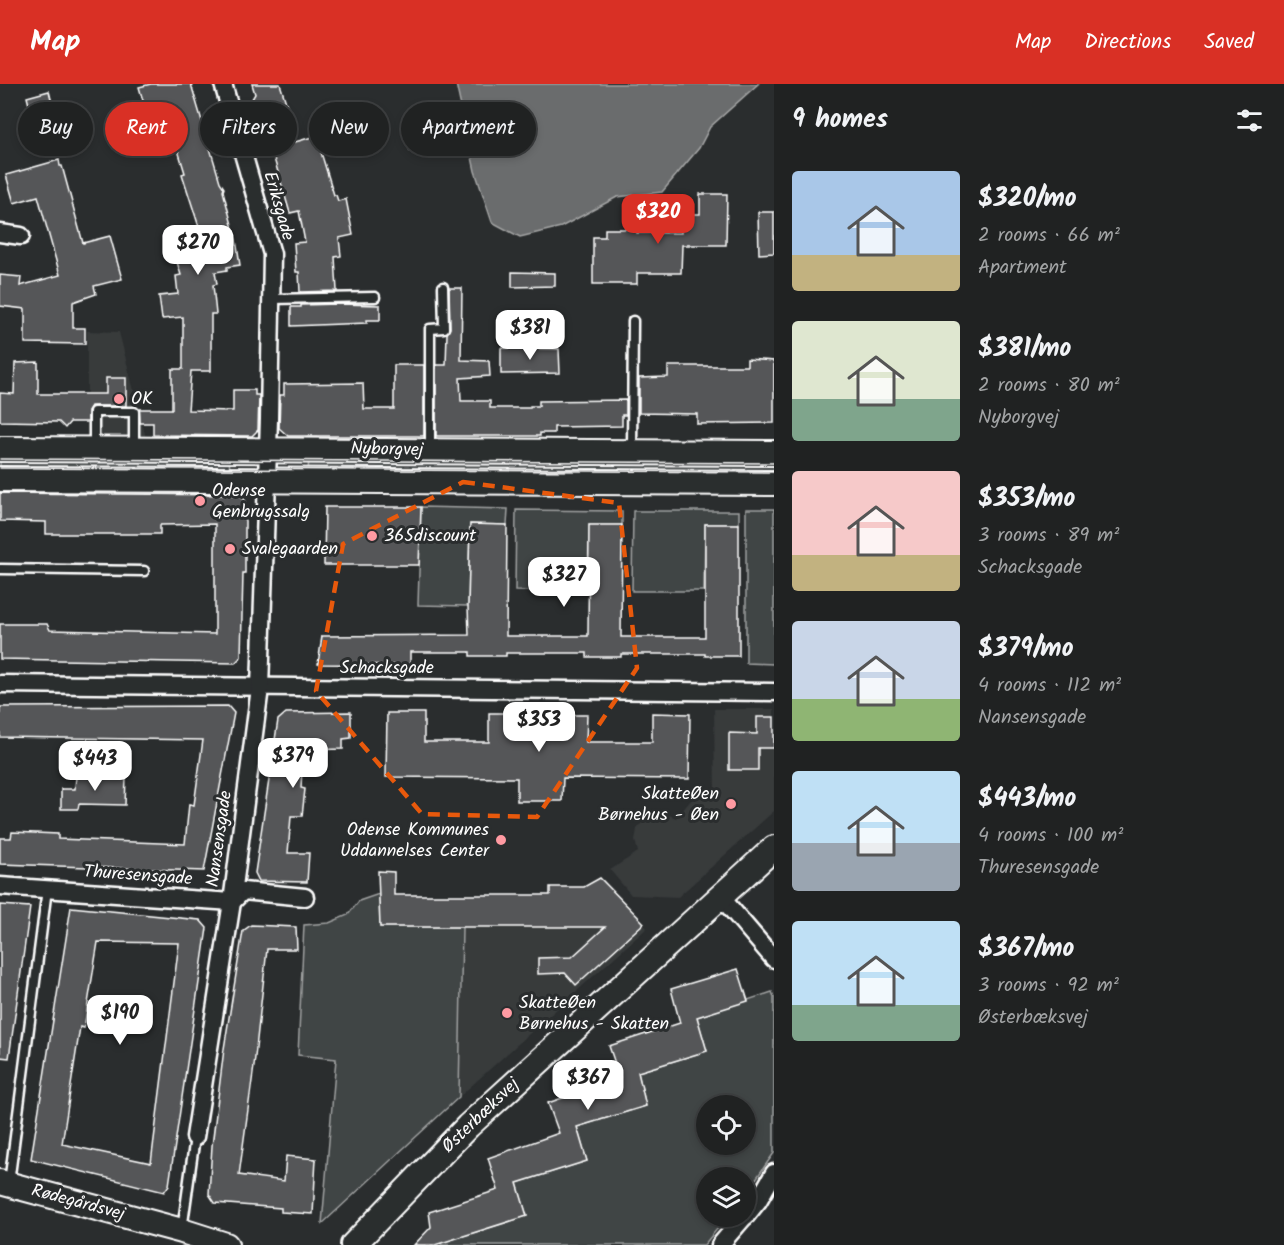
<!DOCTYPE html>
<html lang="en">
<head>
<meta charset="utf-8">
<style>
	:root { --surface:#202222; --page:#282a2a; --text:#f1f3f6; --muted:#a2a4a5; --line:#3d3f40; --accent:#d93025 }
	body { margin:0; font-family:Kalam,sans-serif; background:var(--page); color:var(--text); height:100vh; display:flex; flex-direction:column; font-size:22px; white-space:nowrap }
	* { box-sizing:border-box; margin:0 }
	p { font-size:20px; color:var(--muted) }
	.icon { flex:none; width:33px; height:33px; fill:none; stroke:currentColor; stroke-width:2; stroke-linecap:round; stroke-linejoin:round }
	.map { position:relative; flex:1; overflow:hidden }
	.sheet { display:flex; flex-direction:column; background:var(--surface); width:510px }
	.sheet>* { flex:none }
	.banner { position:absolute; left:18px; top:18px; width:570px; height:54px; display:flex; gap:12px }
	.fabs { position:absolute; left:696px; top:1011px; display:grid; gap:12px }
	.fabs a { display:grid; place-items:center; width:60px; height:60px; border-radius:50%; background:var(--surface); box-shadow:0 3px 9px #0003,0 0 0 2px var(--line); font-size:30px }
	.price { position:absolute; translate:-50% -51px; padding:0 14px; border-radius:12px; background:#fff; color:#222; font-size:20px; line-height:39px; filter:drop-shadow(0 2px 3px #0008) }
	.price::after { content:''; position:absolute; left:50%; top:36px; width:18px; height:14px; margin-left:-9px; background:inherit; clip-path:polygon(0 0,100% 0,50% 100%) }
	.price.current { background:var(--accent); color:#fff }
	ul { padding:0; list-style:none }
	li { display:flex; align-items:center; gap:18px; height:150px; padding:0 18px }
	li span { display:grid; place-items:center; flex:none; width:168px; height:120px; border-radius:6px; color:#555 }
	li>.icon { margin-inline-start:auto }
	span .icon { width:72px; height:72px; fill:#fffc; stroke-width:1 }
	li b { font-size:26px }
	h2 { display:flex; justify-content:space-between; align-items:center; height:72px; padding:0 18px; font-size:26px }
	.chip { padding:0 21px; border-radius:27px; background:var(--surface); box-shadow:0 3px 9px #0003,0 0 0 2px var(--line); font-size:21px; line-height:54px }
	.chip.current { background:var(--accent); color:#fff }
	header { display:flex; align-items:center; gap:36px; box-sizing:border-box; height:84px; padding:0 30px; background:var(--accent); color:#fff }
	header strong { font-size:28px }
	nav { display:flex; gap:33px; margin-inline-start:auto; font-size:21px }
	main { display:flex; flex:1; min-height:0 }
	.map>svg:first-child { display:block }
	.built { fill:#373a3b }
	.green { fill:#414445; stroke:#a0a2a2; stroke-width:1.5; fill-rule:evenodd }
	.water { fill:#6a6c6d; stroke:#a6a7a7; stroke-width:1.5 }
	.building { fill:#555758; stroke:#fff; stroke-width:1.5; fill-rule:evenodd }
	.lines { fill:none; stroke-linecap:round; stroke-linejoin:round }
	.lane-casing { stroke:#fff; stroke-width:13 }
	.street-casing { stroke:#fff; stroke-width:21 }
	.secondary-casing { stroke:#fff; stroke-width:28 }
	.lane { stroke:#2a2d2e; stroke-width:8 }
	.street { stroke:#2a2d2e; stroke-width:16 }
	.secondary { stroke:#2a2d2e; stroke-width:24 }
	.tram { stroke:#fff; stroke-width:1.5 }
	.marked { fill:none; stroke:#e8590c; stroke-width:4.5; stroke-dasharray:12 8; stroke-linejoin:round }
	.poi-dot { fill:#ff9aa2; stroke:#2a2d2e; stroke-width:2 }
	.labels { text-anchor:middle; dominant-baseline:central; stroke-width:6; stroke-linejoin:round; paint-order:stroke }
	.street-label { font-size:18px; fill:#fff; stroke:#2a2d2e }
	.poi-label { font-size:18px; fill:#fff; stroke:#2a2d2e; text-anchor:start }
</style>
</head>
<body>
<header>
<strong>Map</strong>
<nav><a>Map</a><a>Directions</a><a>Saved</a></nav>
</header>
<main>
<div class="map">
<svg width="774" height="1161" viewBox="0 0 774 1161">
	<rect width="100%" height="100%" fill="#2a2d2e"/>
	<filter id="ink" filterUnits="userSpaceOnUse"><feTurbulence type="fractalNoise" baseFrequency=".0167" numOctaves="2"/><feDisplacementMap in="SourceGraphic" scale="12" xChannelSelector="R" yChannelSelector="G"/><feConvolveMatrix kernelMatrix="1 2 1 2 8 2 1 2 1" color-interpolation-filters="sRGB"/></filter>
	<g filter="url(#ink)">
		<!-- built -->
		<g class="built">
			<path d="M 87,247 L 119,248 L 146,354 L 87,354 Z"/>
			<path d="M 714,625 L 774,625 L 774,727 L 678,813 L 631,811 L 610,786 L 638,768 L 635,757 L 637,745 L 644,736 L 654,730 L 665,729 L 676,734 L 697,709 L 715,713 Z"/>
			<path d="M 608,802 L 647,844 L 459,1013 L 462,843 L 567,843 L 567,833 Z"/>
		</g>
		<!-- green -->
		<g class="green">
			<path d="M 0,370 L 230,371 L 229,392 L 0,390 Z"/>
			<path d="M 309,370 L 774,373 L 774,394 L 308,390 Z"/>
			<path d="M 421,423 L 508,425 L 507,441 L 470,440 L 468,522 L 418,521 Z"/>
			<path d="M 746,425 L 774,425 L 774,580 L 746,579 Z"/>
			<path d="M 516,426 L 622,427 L 622,441 L 589,441 L 588,508 L 515,507 Z"/>
			<path d="M 633,427 L 739,427 L 739,440 L 705,440 L 704,507 L 632,507 Z"/>
			<path d="M 379,810 L 380,843 L 462,843 L 459,1013 L 322,1140 L 336,975 L 298,971 L 304,841 L 329,839 L 348,831 L 359,817 Z"/>
			<path d="M 772,908 L 774,913 L 774,1069 L 746,1109 L 746,1094 L 706,1094 L 706,1132 L 727,1133 L 704,1161 L 442,1161 L 440,1159 L 527,1132 L 517,1099 L 587,1077 L 577,1043 L 646,1022 L 638,988 L 707,967 L 697,933 ZM 706,1022 L 746,1022 L 746,1060 L 706,1060 Z"/>
		</g>
		<!-- water -->
		<path class="water" d="M 456,0 L 758,0 L 710,43 L 699,64 L 662,108 L 617,113 L 561,143 L 520,153 L 492,138 L 475,87 Z"/>
		<!-- building -->
		<g class="building">
			<path d="M 151,0 L 191,0 L 220,98 L 224,104 L 223,107 L 236,156 L 240,181 L 227,183 L 227,186 L 215,188 L 217,200 L 213,201 L 216,230 L 211,230 L 211,287 L 191,287 L 188,326 L 233,327 L 233,306 L 255,306 L 255,311 L 259,311 L 258,346 L 252,352 L 153,351 L 153,339 L 140,339 L 139,325 L 172,325 L 172,285 L 183,285 L 183,233 L 162,235 L 159,212 L 178,210 L 176,192 L 181,191 L 170,155 L 200,146 L 182,90 L 185,89 L 175,56 L 181,55 L 170,22 L 147,29 L 144,20 L 139,3 Z"/>
			<path d="M 252,0 L 280,0 L 290,31 L 252,15 L 255,10 Z"/>
			<path d="M 49,7 L 53,23 L 31,28 L 27,13 Z"/>
			<path d="M 286,30 L 295,58 L 316,52 L 334,111 L 336,111 L 338,117 L 346,115 L 353,151 L 339,154 L 341,172 L 335,173 L 337,207 L 300,208 L 299,188 L 296,188 L 294,159 L 305,158 L 299,127 L 290,129 L 263,37 Z"/>
			<path d="M 422,46 L 425,62 L 410,66 L 405,50 Z"/>
			<path d="M 59,76 L 60,82 L 62,82 L 83,159 L 110,152 L 122,195 L 94,202 L 96,210 L 73,218 L 73,244 L 85,244 L 85,260 L 25,259 L 25,225 L 0,222 L 0,191 L 21,193 L 20,202 L 60,191 L 38,112 L 14,119 L 6,91 Z"/>
			<path d="M 700,110 L 727,110 L 726,161 L 682,161 L 681,189 L 637,189 L 637,200 L 593,200 L 593,153 L 605,153 L 605,145 L 637,145 L 637,149 L 681,149 L 681,130 L 700,130 Z"/>
			<path d="M 758,128 L 774,128 L 774,169 L 759,170 Z"/>
			<path d="M 512,188 L 555,189 L 555,202 L 512,203 Z"/>
			<path d="M 449,204 L 462,204 L 461,276 L 489,277 L 490,292 L 460,294 L 461,317 L 490,317 L 490,324 L 530,324 L 530,322 L 539,322 L 539,317 L 626,316 L 626,331 L 622,331 L 622,342 L 554,343 L 554,349 L 540,349 L 540,352 L 436,352 L 436,281 L 446,281 L 447,250 L 450,244 Z"/>
			<path d="M 339,220 L 380,221 L 380,236 L 367,236 L 367,239 L 291,242 L 291,223 L 301,223 L 301,221 Z"/>
			<path d="M 501,264 L 559,265 L 560,289 L 501,290 Z"/>
			<path d="M 747,275 L 774,277 L 774,339 L 697,340 L 697,330 L 639,329 L 639,294 L 668,293 L 668,282 L 747,282 Z"/>
			<path d="M 38,278 L 38,310 L 106,310 L 106,294 L 126,294 L 126,322 L 91,322 L 88,327 L 88,338 L 70,338 L 65,344 L 59,338 L 0,337 L 0,309 L 14,310 L 15,279 Z"/>
			<path d="M 394,281 L 424,281 L 424,352 L 288,352 L 279,344 L 280,311 L 284,311 L 284,300 L 363,299 L 364,325 L 394,325 Z"/>
			<path d="M 0,409 L 240,411 L 245,416 L 245,489 L 243,489 L 241,573 L 235,579 L 0,575 L 0,540 L 47,540 L 50,546 L 215,550 L 215,440 L 160,441 L 160,450 L 46,450 L 46,438 L 0,437 Z"/>
			<path d="M 325,423 L 421,423 L 419,481 L 324,481 Z"/>
			<path d="M 470,440 L 507,441 L 506,552 L 588,552 L 589,441 L 622,441 L 621,553 L 705,553 L 705,440 L 739,440 L 739,572 L 705,572 L 705,570 L 621,570 L 621,573 L 587,573 L 587,569 L 506,569 L 506,572 L 470,572 L 470,568 L 410,568 L 410,581 L 318,580 L 322,552 L 469,551 L 468,522 Z"/>
			<path d="M 228,622 L 234,629 L 204,787 L 0,780 L 0,754 L 11,754 L 12,748 L 58,750 L 58,755 L 185,760 L 189,720 L 194,721 L 203,656 L 0,653 L 0,623 Z"/>
			<path d="M 351,628 L 351,654 L 343,655 L 343,665 L 303,666 L 301,704 L 305,705 L 302,732 L 291,732 L 288,769 L 309,769 L 307,798 L 259,797 L 255,789 L 278,636 L 286,629 Z"/>
			<path d="M 387,629 L 424,629 L 424,658 L 489,658 L 489,629 L 516,629 L 516,636 L 559,637 L 560,631 L 587,631 L 586,658 L 652,658 L 652,629 L 690,630 L 689,695 L 563,694 L 562,717 L 517,717 L 517,694 L 386,693 Z"/>
			<path d="M 757,633 L 774,633 L 774,664 L 758,664 L 758,686 L 729,686 L 729,649 L 757,650 Z"/>
			<path d="M 76,692 L 126,693 L 125,721 L 79,720 L 78,725 L 61,725 L 61,705 L 75,705 Z"/>
			<path d="M 378,787 L 394,788 L 394,811 L 550,811 L 550,803 L 584,803 L 600,794 L 644,839 L 576,901 L 565,889 L 538,890 L 538,874 L 572,873 L 605,843 L 380,843 Z"/>
			<path d="M 0,821 L 30,823 L 9,974 L 0,973 Z"/>
			<path d="M 71,823 L 200,836 L 207,844 L 169,1101 L 164,1108 L 31,1075 ZM 98,858 L 179,859 L 151,1079 L 62,1060 L 80,943 L 84,944 Z"/>
			<path d="M 251,841 L 296,843 L 297,865 L 267,865 L 254,982 L 239,1091 L 284,1097 L 286,1072 L 316,1075 L 313,1130 L 281,1128 L 281,1124 L 215,1119 L 209,1110 L 212,1062 L 224,965 L 243,847 Z"/>
			<path d="M 738,885 L 748,917 L 697,933 L 707,967 L 638,988 L 646,1022 L 577,1043 L 587,1077 L 517,1099 L 527,1132 L 435,1161 L 414,1161 L 431,1143 L 429,1128 L 498,1106 L 488,1074 L 559,1049 L 548,1019 L 620,994 L 609,962 L 680,939 L 671,905 Z"/>
		</g>
		<g class="lines">
			<!-- lane casing -->
			<g class="lane-casing">
				<g id="lane">
					<path d="M 271,215 L 375,213"/>
					<path d="M 94,364 L 94,328 L 134,328 L 134,362"/>
					<path d="M 632,365 L 633,237"/>
					<path d="M 430,366 L 430,245 L 444,244 L 443,203"/>
					<path d="M 0,485 L 144,487"/>
					<path d="M 9,1099 L 47,805"/>
					<path d="M 182,1146 L 195,1053"/>
				</g>
			</g>
			<!-- street casing -->
			<g class="street-casing">
				<g id="street">
					<path d="M 0,149 L 21,152"/>
					<path d="M 0,600 L 774,608"/>
					<path d="M 0,802 L 232,818 L 243,807 L 305,813"/>
					<path d="M 721,813 L 774,875"/>
					<path d="M 195,1053 L 232,818 L 260,604 L 269,335 L 272,170 L 223,0"/>
					<path d="M 746,1132 L 758,1117 L 774,1089"/>
					<path d="M 720,1161 L 745,1132"/>
				</g>
			</g>
			<!-- secondary casing -->
			<g class="secondary-casing">
				<g id="secondary">
					<path d="M 0,365 L 774,369"/>
					<path d="M 0,395 L 774,399"/>
					<path d="M 0,1098 L 182,1147 L 226,1161"/>
					<path d="M 353,1161 L 468,1042 L 774,764"/>
				</g>
			</g>
			<!-- lane -->
			<use href="#lane" class="lane"/>
			<!-- street -->
			<use href="#street" class="street"/>
			<!-- secondary -->
			<use href="#secondary" class="secondary"/>
			<!-- tram -->
			<g class="tram">
				<path d="M 0,375 L 774,379"/>
				<path d="M 0,384 L 774,388"/>
			</g>
		</g>
	</g>
	<!-- marked area -->
	<path class="marked" d="M 463,398 L 619,419 L 637,584 L 537,733 L 422,730 L 316,607 L 343,460 Z"/>
	<!-- markers -->
	<g class="poi-dot">
		<circle cx="119" cy="315" r="6"/>
		<circle cx="200" cy="417" r="6"/>
		<circle cx="372" cy="452" r="6"/>
		<circle cx="230" cy="465" r="6"/>
		<circle cx="731" cy="720" r="6"/>
		<circle cx="501" cy="756" r="6"/>
		<circle cx="507" cy="929" r="6"/>
	</g>
	<g class="labels">
		<!-- street labels -->
		<g class="street-label">
			<text transform="translate(278 122) rotate(74)">Eriksgade</text>
			<text transform="translate(387 366) rotate(1)">Nyborgvej</text>
			<text x="387" y="584">Schacksgade</text>
			<text transform="translate(220 755) rotate(-82)">Nansensgade</text>
			<text transform="translate(138 792) rotate(4)">Thuresensgade</text>
			<text transform="translate(481 1032) rotate(-44)">Østerbæksvej</text>
			<text transform="translate(78 1119) rotate(15)">Rødegårdsvej</text>
		</g>
		<!-- poi labels -->
		<g class="poi-label">
			<text x="131" y="315">OK</text>
			<text x="212" y="407">Odense<tspan x="212" dy="21">Genbrugssalg</tspan></text>
			<text x="384" y="452">365discount</text>
			<text x="242" y="465">Svalegaarden</text>
			<text x="719" y="710" text-anchor="end">SkatteØen<tspan x="719" dy="21">Børnehus - Øen</tspan></text>
			<text x="489" y="746" text-anchor="end">Odense Kommunes<tspan x="489" dy="21">Uddannelses Center</tspan></text>
			<text x="519" y="919">SkatteØen<tspan x="519" dy="21">Børnehus - Skatten</tspan></text>
		</g>
	</g>
</svg>
<div class="fabs">
<a><svg class="icon" aria-label="locate" viewBox="0 0 24 24"><circle cx="12" cy="12" r="6"/><path d="M12 2v4M12 18v4M2 12h4M18 12h4"/></svg></a>
<a><svg class="icon" aria-label="layers" viewBox="0 0 24 24"><path d="M12 4l9 5-9 5-9-5zM3 14l9 5 9-5"/></svg></a>
</div>
<b class="price current" style="left:658px;top:161px">$320</b>
<b class="price" style="left:198px;top:192px">$270</b>
<b class="price" style="left:530px;top:277px">$381</b>
<b class="price" style="left:564px;top:524px">$327</b>
<b class="price" style="left:539px;top:669px">$353</b>
<b class="price" style="left:293px;top:705px">$379</b>
<b class="price" style="left:95px;top:708px">$443</b>
<b class="price" style="left:120px;top:962px">$190</b>
<b class="price" style="left:588px;top:1027px">$367</b>
<div class="banner">
<a class="chip">Buy</a>
<a class="chip current">Rent</a>
<a class="chip">Filters</a>
<a class="chip">New</a>
<a class="chip">Apartment</a>
</div>
</div>
<section class="sheet">
<h2>9 homes<svg class="icon" aria-label="filters" viewBox="0 0 24 24"><path d="M4 7h16M4 17h16"/><circle cx="9" cy="7" r="2"/><circle cx="15" cy="17" r="2"/></svg></h2>
<ul>
<li><span style="background:linear-gradient(#a9c7e8 70%,#c2b280 0)"><svg class="icon" aria-label="home" viewBox="0 0 24 24"><path d="M3 11l9-7 9 7M6 9v11h12V9"/></svg></span><div><b>$320/mo</b><p>2 rooms · 66 m²</p><p>Apartment</p></div></li>
<li><span style="background:linear-gradient(#dfe7d0 65%,#7fa58c 0)"><svg class="icon" aria-label="home" viewBox="0 0 24 24"><path d="M3 11l9-7 9 7M6 9v11h12V9"/></svg></span><div><b>$381/mo</b><p>2 rooms · 80 m²</p><p>Nyborgvej</p></div></li>
<li><span style="background:linear-gradient(#f6c9c9 70%,#c2b280 0)"><svg class="icon" aria-label="home" viewBox="0 0 24 24"><path d="M3 11l9-7 9 7M6 9v11h12V9"/></svg></span><div><b>$353/mo</b><p>3 rooms · 89 m²</p><p>Schacksgade</p></div></li>
<li><span style="background:linear-gradient(#c9d6e8 65%,#8fb573 0)"><svg class="icon" aria-label="home" viewBox="0 0 24 24"><path d="M3 11l9-7 9 7M6 9v11h12V9"/></svg></span><div><b>$379/mo</b><p>4 rooms · 112 m²</p><p>Nansensgade</p></div></li>
<li><span style="background:linear-gradient(#bfe0f5 60%,#9aa5b1 0)"><svg class="icon" aria-label="home" viewBox="0 0 24 24"><path d="M3 11l9-7 9 7M6 9v11h12V9"/></svg></span><div><b>$443/mo</b><p>4 rooms · 100 m²</p><p>Thuresensgade</p></div></li>
<li><span style="background:linear-gradient(#bfe0f5 70%,#7fa58c 0)"><svg class="icon" aria-label="home" viewBox="0 0 24 24"><path d="M3 11l9-7 9 7M6 9v11h12V9"/></svg></span><div><b>$367/mo</b><p>3 rooms · 92 m²</p><p>Østerbæksvej</p></div></li>
</ul>
</section>
</main>
</body>
</html>
